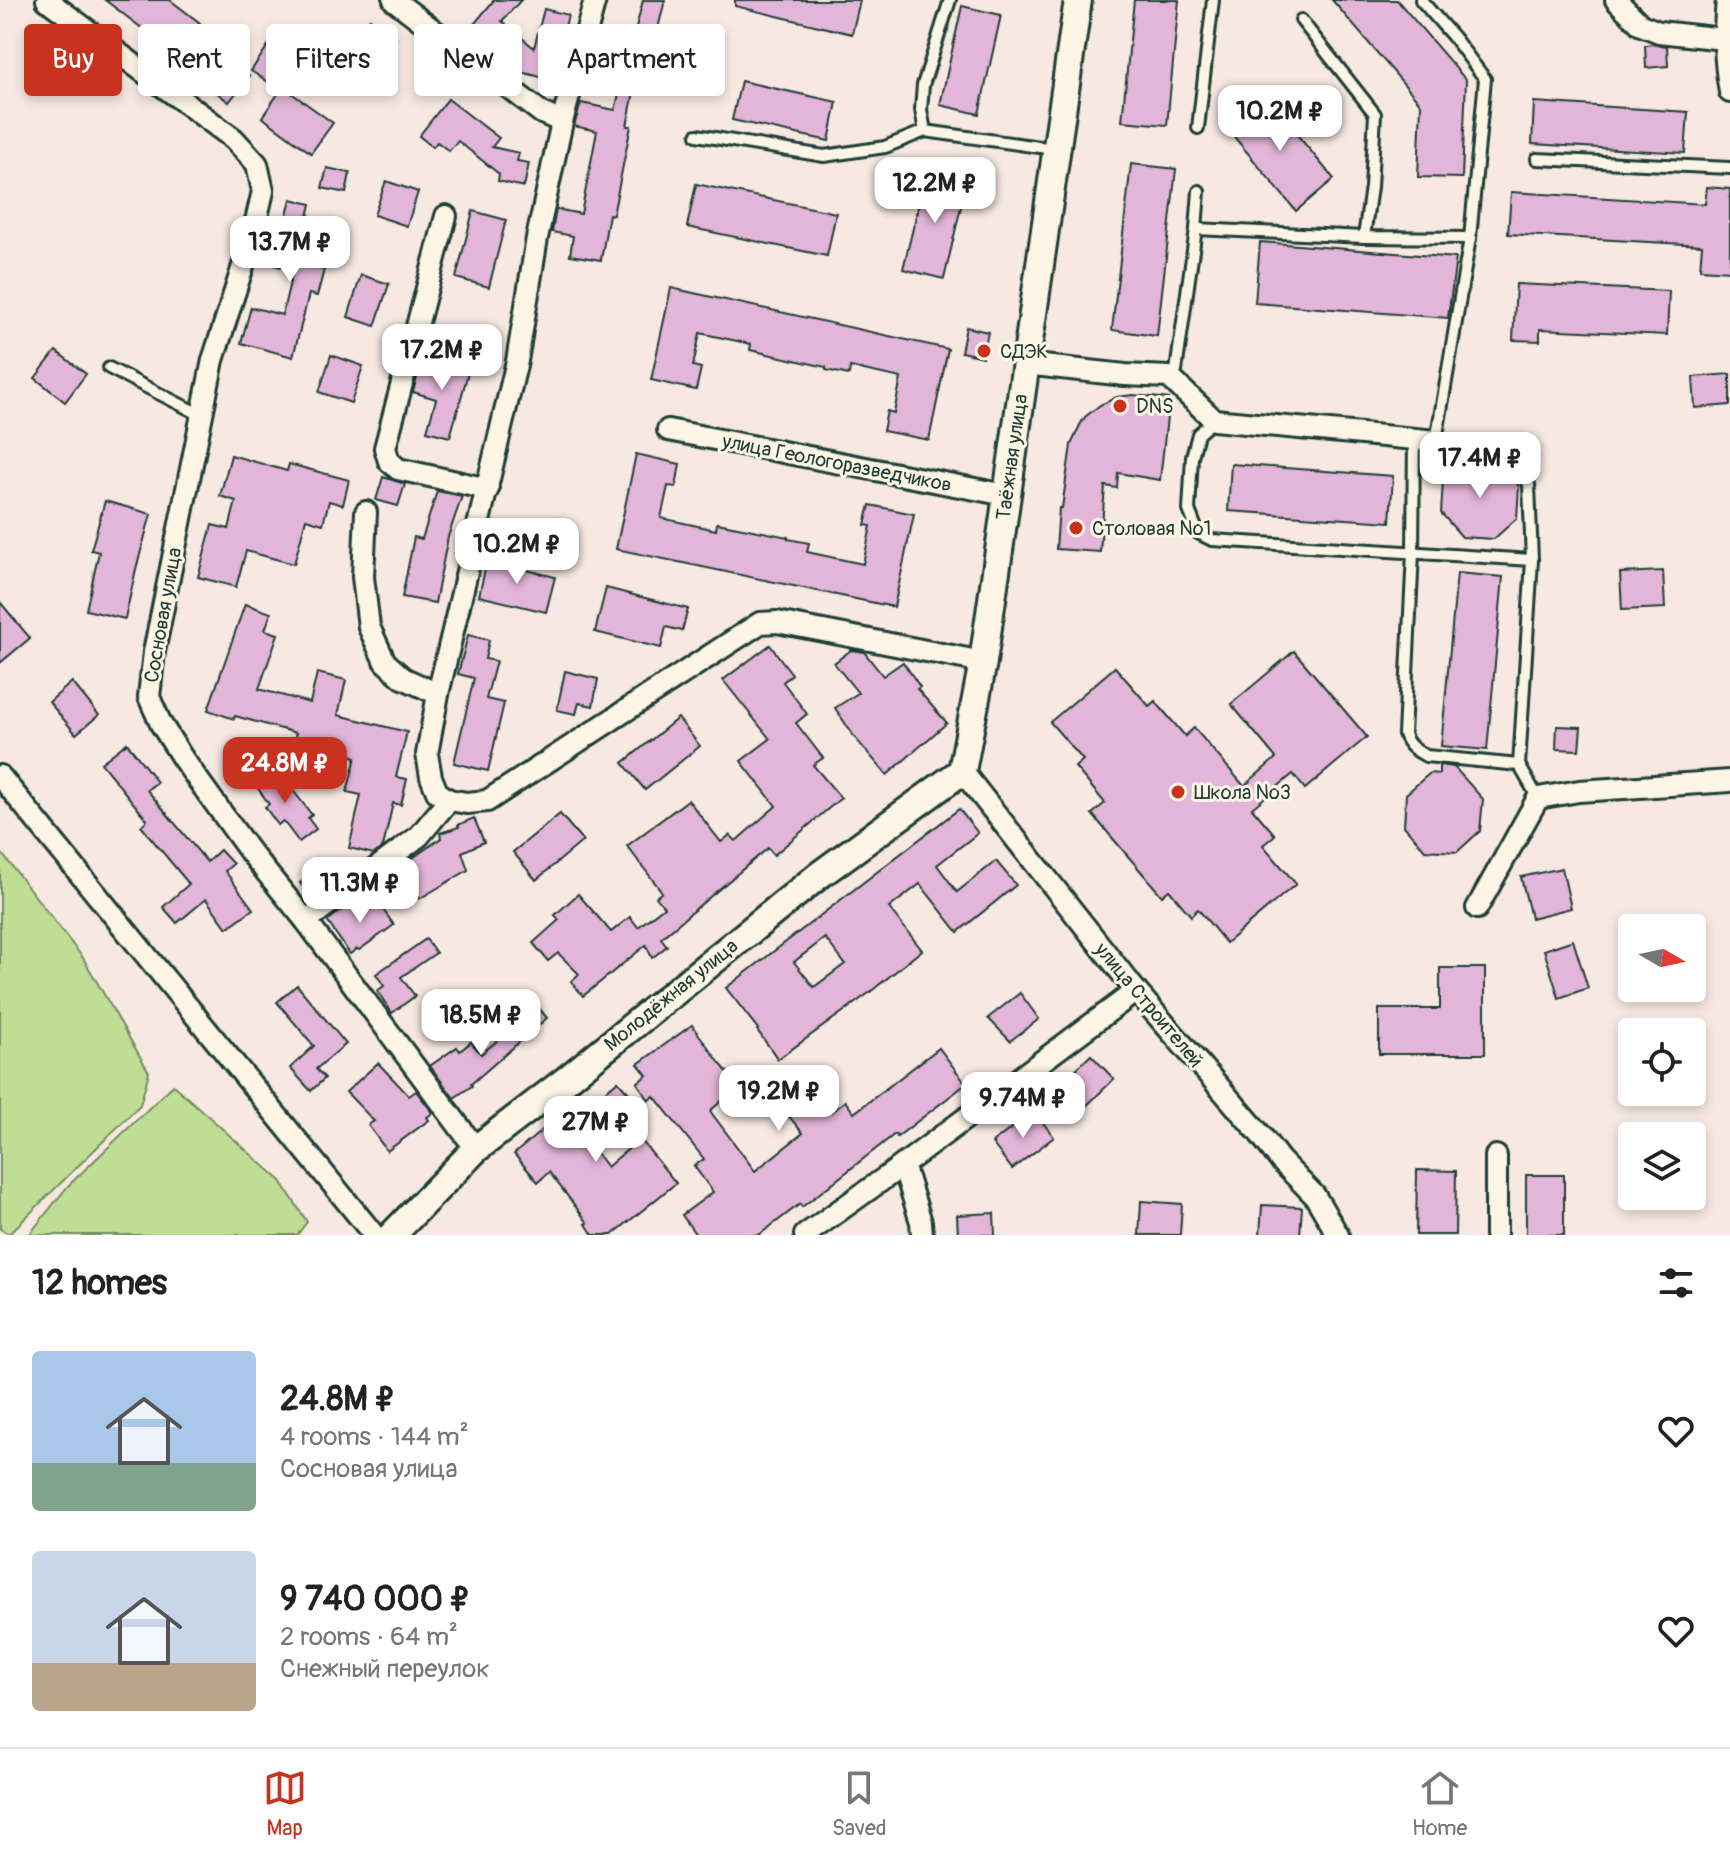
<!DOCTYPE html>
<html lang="en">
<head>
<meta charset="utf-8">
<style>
	:root { --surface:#fff; --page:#f6f6f6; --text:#222; --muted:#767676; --line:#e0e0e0; --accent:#c8321e }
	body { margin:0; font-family:Pangolin,sans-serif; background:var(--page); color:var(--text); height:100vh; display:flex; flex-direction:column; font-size:30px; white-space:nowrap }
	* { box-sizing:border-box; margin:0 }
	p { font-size:26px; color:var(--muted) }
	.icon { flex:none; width:44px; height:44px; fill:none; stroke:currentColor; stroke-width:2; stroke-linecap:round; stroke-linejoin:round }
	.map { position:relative; height:1235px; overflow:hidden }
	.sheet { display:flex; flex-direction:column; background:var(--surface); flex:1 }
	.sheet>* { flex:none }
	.top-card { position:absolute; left:24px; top:24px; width:800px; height:72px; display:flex; gap:16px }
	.needle { width:52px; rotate:99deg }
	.buttons { position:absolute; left:1618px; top:914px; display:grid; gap:16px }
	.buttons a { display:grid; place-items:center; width:88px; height:88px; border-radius:8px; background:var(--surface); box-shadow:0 4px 12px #0003; font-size:40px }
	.price { position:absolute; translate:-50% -68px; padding:0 18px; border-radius:16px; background:#fff; color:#222; font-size:26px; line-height:52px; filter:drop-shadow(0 2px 4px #0008) }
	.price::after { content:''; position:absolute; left:50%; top:48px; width:24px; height:18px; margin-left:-12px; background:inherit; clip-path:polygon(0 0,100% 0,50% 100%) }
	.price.on { background:var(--accent); color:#fff }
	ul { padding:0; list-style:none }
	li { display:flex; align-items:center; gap:24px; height:200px; padding:0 32px }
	li span { display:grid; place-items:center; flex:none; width:224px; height:160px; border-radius:8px; color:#555 }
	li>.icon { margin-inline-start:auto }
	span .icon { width:96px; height:96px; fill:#fffc; stroke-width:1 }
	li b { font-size:34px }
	h2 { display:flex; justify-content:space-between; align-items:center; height:96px; padding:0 32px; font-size:34px }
	.chip { padding:0 28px; border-radius:8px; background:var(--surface); box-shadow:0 4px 12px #0003; font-size:28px; line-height:72px }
	.chip.on { background:var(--accent); color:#fff }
	.tab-bar { display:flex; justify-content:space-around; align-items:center; height:112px; border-top:2px solid var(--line); background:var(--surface); font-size:22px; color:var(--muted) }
	.tab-bar a { display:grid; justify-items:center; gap:4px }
	.tab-bar .on { color:var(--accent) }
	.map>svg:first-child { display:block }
	.green { fill:#c0dd94; stroke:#708d64; stroke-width:2 }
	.building { fill:#e3b5d8; stroke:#1f3d34; stroke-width:2; fill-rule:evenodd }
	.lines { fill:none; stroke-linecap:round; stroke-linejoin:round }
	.lane-casing { stroke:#1f3d34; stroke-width:16 }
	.street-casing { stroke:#1f3d34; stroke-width:26 }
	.secondary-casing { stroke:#1f3d34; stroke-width:32 }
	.lane { stroke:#fcf5e5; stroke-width:10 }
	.street { stroke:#fcf5e5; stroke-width:20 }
	.secondary { stroke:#fcf5e5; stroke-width:26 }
	.poi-dot { fill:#c8321e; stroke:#fcf5e5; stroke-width:3 }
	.labels { text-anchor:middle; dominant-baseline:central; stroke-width:6; stroke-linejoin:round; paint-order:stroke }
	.poi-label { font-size:20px; fill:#1f3d34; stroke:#fcf5e5; text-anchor:start }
	.street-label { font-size:20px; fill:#1f3d34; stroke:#fcf5e5 }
</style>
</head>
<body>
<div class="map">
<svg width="1730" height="1235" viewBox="0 0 1730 1235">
	<rect width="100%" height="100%" fill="#f7e8e2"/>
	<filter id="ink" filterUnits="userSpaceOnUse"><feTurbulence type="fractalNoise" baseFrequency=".0125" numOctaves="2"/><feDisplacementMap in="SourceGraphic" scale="16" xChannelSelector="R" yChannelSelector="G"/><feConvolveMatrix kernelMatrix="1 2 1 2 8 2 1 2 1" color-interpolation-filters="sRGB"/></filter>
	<g filter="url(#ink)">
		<!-- green -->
		<g class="green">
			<path d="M 0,851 L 83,958 L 149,1072 L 140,1105 L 9,1234 L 0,1229 Z"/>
			<path d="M 173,1085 L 281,1181 L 307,1222 L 297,1235 L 29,1235 L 68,1186 Z"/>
		</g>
		<!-- building -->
		<g class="building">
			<path d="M 105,0 L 170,0 L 200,23 L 193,32 L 249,76 L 229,102 L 195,76 L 198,71 Z"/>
			<path d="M 494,0 L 521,0 L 502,21 L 534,48 L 544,9 L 568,15 L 552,80 L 506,68 L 465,35 Z"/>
			<path d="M 643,0 L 665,0 L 642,94 L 634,92 L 627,126 L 631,126 L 613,215 L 609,214 L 601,260 L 570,255 L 573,236 L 552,232 L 556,209 L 581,214 L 597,131 L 574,126 L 581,103 L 615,110 Z"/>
			<path d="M 735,0 L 860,0 L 852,34 L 735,6 Z"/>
			<path d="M 1134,0 L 1179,0 L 1167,125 L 1122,121 Z"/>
			<path d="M 1332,0 L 1397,0 L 1466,80 L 1462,178 L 1418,177 L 1421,104 Z"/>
			<path d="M 962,6 L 1001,15 L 979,114 L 940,105 Z"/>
			<path d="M 370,19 L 396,39 L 373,70 L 346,50 Z"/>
			<path d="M 269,44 L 288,56 L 270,83 L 251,71 Z"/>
			<path d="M 1654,44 L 1667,46 L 1668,66 L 1646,68 L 1645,45 Z"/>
			<path d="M 434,48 L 450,59 L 435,80 L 419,69 Z"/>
			<path d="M 741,81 L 837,102 L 829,141 L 732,120 Z"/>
			<path d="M 283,87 L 333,123 L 311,153 L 262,117 Z"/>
			<path d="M 1264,95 L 1334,179 L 1296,211 L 1226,127 Z"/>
			<path d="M 448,99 L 499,138 L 492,147 L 519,153 L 517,161 L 529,163 L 524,187 L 498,181 L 499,174 L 458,141 L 449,151 L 437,142 L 433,147 L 419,136 Z"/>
			<path d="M 1534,102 L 1688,112 L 1685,153 L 1532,144 Z"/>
			<path d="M 1131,164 L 1176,169 L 1157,336 L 1112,330 Z"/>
			<path d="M 327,168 L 350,173 L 346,193 L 322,188 Z"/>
			<path d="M 927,171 L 967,181 L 944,279 L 903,269 Z"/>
			<path d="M 386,181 L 418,192 L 407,226 L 374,215 Z"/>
			<path d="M 696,184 L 836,213 L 827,256 L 687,227 Z"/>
			<path d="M 1707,187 L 1730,189 L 1730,271 L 1700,269 L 1702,245 L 1508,234 L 1511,192 L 1705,204 Z"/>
			<path d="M 291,199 L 311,204 L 308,217 L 325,221 L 313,267 L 324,270 L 317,296 L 309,294 L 293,357 L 241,343 L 251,307 L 282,315 L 293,270 L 274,265 Z"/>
			<path d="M 473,211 L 506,220 L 489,287 L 456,278 Z"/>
			<path d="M 1260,242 L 1456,258 L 1448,318 L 1255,303 Z"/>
			<path d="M 361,275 L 389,284 L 375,326 L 348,317 Z"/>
			<path d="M 1516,284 L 1669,291 L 1667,335 L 1540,329 L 1540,341 L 1513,340 Z"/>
			<path d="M 671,288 L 948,349 L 929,440 L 883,431 L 887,411 L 894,413 L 901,378 L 850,367 L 849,375 L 826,370 L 826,367 L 750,350 L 751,344 L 700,333 L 693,366 L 701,368 L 696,390 L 651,380 Z"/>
			<path d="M 966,327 L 988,332 L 983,357 L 961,352 Z"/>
			<path d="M 56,351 L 86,374 L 65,402 L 35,378 Z"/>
			<path d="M 331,355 L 363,366 L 351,403 L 319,392 Z"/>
			<path d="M 448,359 L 470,366 L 450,437 L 427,431 L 436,399 L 413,392 L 422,360 L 445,367 Z"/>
			<path d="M 1730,374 L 1730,405 L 1695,408 L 1693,377 Z"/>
			<path d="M 1133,395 L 1169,399 L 1160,480 L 1118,473 L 1117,488 L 1105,486 L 1100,552 L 1056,549 L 1059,508 L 1062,508 L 1071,445 L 1080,425 L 1085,417 L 1100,405 L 1117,397 Z"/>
			<path d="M 636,454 L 680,464 L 676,487 L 668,486 L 661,518 L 716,530 L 717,523 L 788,537 L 788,539 L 809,543 L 807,552 L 863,564 L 871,526 L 865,525 L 870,505 L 914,514 L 894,607 L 616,549 Z"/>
			<path d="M 231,455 L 287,471 L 289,464 L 349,480 L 343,505 L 329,501 L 323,524 L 306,519 L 294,564 L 246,551 L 236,587 L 198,577 L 212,525 L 229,529 L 236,501 L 220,496 Z"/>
			<path d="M 1467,460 L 1498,462 L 1519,486 L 1517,518 L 1494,539 L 1462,537 L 1441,513 L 1443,481 Z"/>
			<path d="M 1231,464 L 1393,476 L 1390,522 L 1228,511 Z"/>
			<path d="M 383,477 L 405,484 L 398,506 L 376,500 Z"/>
			<path d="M 437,491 L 462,496 L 448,537 L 435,603 L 402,597 L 414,537 L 422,539 Z"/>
			<path d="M 105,501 L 151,514 L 136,569 L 125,619 L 86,610 L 99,552 L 91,550 Z"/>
			<path d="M 487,560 L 555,577 L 546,612 L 479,596 Z"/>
			<path d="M 1663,571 L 1665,608 L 1622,610 L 1620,573 Z"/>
			<path d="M 1457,573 L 1503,577 L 1487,750 L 1441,746 Z"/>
			<path d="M 606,588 L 688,609 L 682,631 L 666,627 L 661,648 L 595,632 Z"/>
			<path d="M 0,602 L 30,638 L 0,663 Z"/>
			<path d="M 245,604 L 271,613 L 265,630 L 278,634 L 259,689 L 310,703 L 317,673 L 346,680 L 338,715 L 407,732 L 396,777 L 407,779 L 401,805 L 393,803 L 383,847 L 374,854 L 349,848 L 361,795 L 347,792 L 356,757 L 294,740 L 296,733 L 235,716 L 234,719 L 208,710 Z"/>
			<path d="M 468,635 L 489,640 L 485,659 L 496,661 L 486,699 L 504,703 L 488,771 L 454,763 L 474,678 L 458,674 Z"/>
			<path d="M 770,645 L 792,674 L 783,682 L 807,714 L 796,723 L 823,758 L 813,765 L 841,798 L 774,855 L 768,848 L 661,938 L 667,946 L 652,958 L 646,945 L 583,996 L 571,981 L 579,974 L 558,953 L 548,961 L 533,943 L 559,920 L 555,915 L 578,894 L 611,932 L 630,917 L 638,927 L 664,907 L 656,897 L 662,892 L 627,846 L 688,800 L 721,842 L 730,835 L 736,841 L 776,806 L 741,761 L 770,739 L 723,680 Z"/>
			<path d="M 851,650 L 864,652 L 883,676 L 903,662 L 920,687 L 917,689 L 947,723 L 887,775 L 855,738 L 835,708 L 858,693 L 834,663 Z"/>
			<path d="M 1294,651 L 1367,737 L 1305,789 L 1293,774 L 1252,808 L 1275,835 L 1263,845 L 1296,884 L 1226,943 L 1198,909 L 1191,916 L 1169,890 L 1162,896 L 1092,814 L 1105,803 L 1075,767 L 1083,760 L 1050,722 L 1115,667 L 1149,706 L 1155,701 L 1185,736 L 1194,728 L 1244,786 L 1276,758 L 1231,704 Z"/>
			<path d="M 565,671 L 598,679 L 593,706 L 579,703 L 576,714 L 557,710 Z"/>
			<path d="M 72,682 L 99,715 L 76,734 L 49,702 Z"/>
			<path d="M 678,718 L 700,746 L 645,790 L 623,763 Z"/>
			<path d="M 1557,726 L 1581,727 L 1579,750 L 1556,749 Z"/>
			<path d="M 127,743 L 157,782 L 147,790 L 207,862 L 220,850 L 233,864 L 225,871 L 253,909 L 227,928 L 206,899 L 177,923 L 163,907 L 189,884 L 141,826 L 147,820 L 101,763 Z"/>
			<path d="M 1439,765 L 1454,767 L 1483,799 L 1480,831 L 1457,852 L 1425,850 L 1404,826 L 1406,794 L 1430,773 L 1439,774 Z"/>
			<path d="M 275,767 L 312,815 L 308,818 L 316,829 L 299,842 L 283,821 L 278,825 L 265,807 L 269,804 L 254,783 Z"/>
			<path d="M 959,809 L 978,833 L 937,865 L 957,892 L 996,861 L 1016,885 L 958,932 L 920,884 L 889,908 L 922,950 L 869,993 L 778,1059 L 757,1030 L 758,1029 L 726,988 ZM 825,938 L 845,964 L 814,987 L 794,962 Z"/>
			<path d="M 560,814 L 583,841 L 536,880 L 513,852 Z"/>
			<path d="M 474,818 L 484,842 L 462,852 L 468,870 L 419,899 L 400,867 L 441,838 L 440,833 L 459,827 L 458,825 Z"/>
			<path d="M 333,859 L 344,876 L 312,900 L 300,883 Z"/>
			<path d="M 1562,868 L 1571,908 L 1531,918 L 1521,877 Z"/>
			<path d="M 360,897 L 370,910 L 379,904 L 394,925 L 359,950 L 357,949 L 350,954 L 327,921 Z"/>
			<path d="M 426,939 L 436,953 L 401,977 L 415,996 L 392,1013 L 377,991 L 384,986 L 376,974 Z"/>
			<path d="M 1573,940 L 1588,988 L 1559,998 L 1544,950 Z"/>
			<path d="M 1440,968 L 1485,968 L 1485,1054 L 1379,1054 L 1379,1009 L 1440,1009 Z"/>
			<path d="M 297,985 L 346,1044 L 316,1069 L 325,1078 L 311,1091 L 290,1068 L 314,1046 L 277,1002 Z"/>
			<path d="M 1020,993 L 1039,1019 L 1010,1041 L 988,1018 Z"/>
			<path d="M 538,1007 L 547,1018 L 471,1084 L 472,1086 L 454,1098 L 430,1066 L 457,1047 L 460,1051 L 471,1042 L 481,1054 Z"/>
			<path d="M 692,1025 L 719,1062 L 739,1086 L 710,1111 L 755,1171 L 803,1133 L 764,1087 L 786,1069 L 819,1108 L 824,1104 L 831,1112 L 845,1101 L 854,1113 L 939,1048 L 966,1084 L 897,1137 L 895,1134 L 802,1207 L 800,1204 L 759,1235 L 696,1235 L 682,1215 L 713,1192 L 694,1166 L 704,1159 L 654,1096 L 649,1100 L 637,1083 L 647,1075 L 638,1064 Z"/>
			<path d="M 1091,1055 L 1114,1079 L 1078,1114 L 1055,1089 Z"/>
			<path d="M 378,1063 L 409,1096 L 416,1091 L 433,1113 L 427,1117 L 429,1120 L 387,1151 L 368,1125 L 374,1121 L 346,1092 Z"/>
			<path d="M 618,1081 L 635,1100 L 587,1141 L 607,1167 L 640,1139 L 676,1183 L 612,1235 L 593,1235 L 586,1224 L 588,1223 L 549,1172 L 538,1182 L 514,1154 L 587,1092 L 594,1101 Z"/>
			<path d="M 1034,1111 L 1054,1137 L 1012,1169 L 992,1143 Z"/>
			<path d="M 1417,1170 L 1456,1171 L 1455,1235 L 1416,1235 Z"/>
			<rect x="1526" y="1175" width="38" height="60"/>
			<path d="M 1141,1201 L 1182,1204 L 1180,1235 L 1139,1235 Z"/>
			<path d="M 1262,1205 L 1302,1207 L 1300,1235 L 1260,1235 Z"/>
			<path d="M 994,1213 L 995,1235 L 958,1235 L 957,1215 Z"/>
		</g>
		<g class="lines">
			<!-- lane casing -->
			<g class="lane-casing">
				<g id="lane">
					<path d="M 1421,0 L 1455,39 L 1485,79 L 1470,238 L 1436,441 L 1505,449 L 1520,464 L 1529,485 L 1532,560 L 1519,765 L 1538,798"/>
					<path d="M 1301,20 L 1375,114 L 1371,187 L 1364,237"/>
					<path d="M 1198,128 L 1213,0"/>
					<path d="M 925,131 L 921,110 L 923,85 L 950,0"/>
					<path d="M 697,135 L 824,156 L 885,147 L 925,131 L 1054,149"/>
					<path d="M 1537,159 L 1730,168"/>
					<path d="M 1196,229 L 1364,237 L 1470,238"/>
					<path d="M 109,368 L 201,415"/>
					<path d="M 1169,377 L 1176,371 L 1196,229 L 1199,191"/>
					<path d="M 1214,420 L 1198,434 L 1192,457 L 1189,510 L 1198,533 L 1212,540 L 1532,560"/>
					<path d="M 1414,438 L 1413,553 L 1404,734 C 1408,746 1415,750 1426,756 L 1519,765"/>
				</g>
			</g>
			<!-- street casing -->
			<g class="street-casing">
				<g id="street">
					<path d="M 47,0 L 234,139 L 257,164 L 263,191 L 252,238 L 213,360 L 154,652 L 149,697 L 161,724 L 183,759 L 250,852 L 306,921 L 476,1149"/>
					<path d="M 394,0 L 542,113 L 562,122"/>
					<path d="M 595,0 L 562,122 L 537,238 L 517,361 L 438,694 L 427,754 L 431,777 L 437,792 L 449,800 L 467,803 L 487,801 L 760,623 L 777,622 L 983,662"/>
					<path d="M 1616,0 L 1641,25 L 1659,32 L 1724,39"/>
					<path d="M 1727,0 C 1724,34 1724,58 1730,92"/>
					<path d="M 446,216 L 385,448 L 389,461 L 398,469 L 488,489"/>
					<path d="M 1025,364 L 1125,375 L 1169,377 L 1214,420 L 1436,441"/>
					<path d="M 668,430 L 1006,495"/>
					<path d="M 366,512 L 363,577 L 369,627 L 385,662 L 403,678 L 438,694"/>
					<path d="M 962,771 L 1136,991 L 1260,1134 L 1280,1160 L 1315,1196 L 1338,1235"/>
					<path d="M 0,776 L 374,1235"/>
					<path d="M 1477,908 L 1538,798 L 1579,791 L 1730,781"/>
					<path d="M 306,921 L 419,836 L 449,800"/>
					<path d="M 903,1165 L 921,1222 L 922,1235"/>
					<path d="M 805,1235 L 903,1165 L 1136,991"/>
					<path d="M 1496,1235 L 1496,1156"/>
				</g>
			</g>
			<!-- secondary casing -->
			<g class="secondary-casing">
				<path id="secondary" d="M 392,1235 L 476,1149 L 566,1080 L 818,876 L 962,771 L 983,662 L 1078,0"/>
			</g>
			<!-- lane -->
			<use href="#lane" class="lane"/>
			<!-- street -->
			<use href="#street" class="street"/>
			<!-- secondary -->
			<use href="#secondary" class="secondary"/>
		</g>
	</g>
	<!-- markers -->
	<g class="poi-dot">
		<circle cx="984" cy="351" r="8"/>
		<circle cx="1120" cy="406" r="8"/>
		<circle cx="1076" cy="528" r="8"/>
		<circle cx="1178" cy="792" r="8"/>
	</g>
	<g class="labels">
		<!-- poi labels -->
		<g class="poi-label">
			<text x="1000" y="351">СДЭК</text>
			<text x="1136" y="406">DNS</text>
			<text x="1092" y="528">Столовая №1</text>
			<text x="1194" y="792">Школа №3</text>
		</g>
		<!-- street labels -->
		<g class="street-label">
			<text transform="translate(1012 457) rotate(-82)">Таёжная улица</text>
			<text transform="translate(837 463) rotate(11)">улица Геологоразведчиков</text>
			<text transform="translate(163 615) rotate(-80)">Сосновая улица</text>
			<text transform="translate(671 995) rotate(-39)">Молодёжная улица</text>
			<text transform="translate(1149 1005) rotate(50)">улица Строителей</text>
		</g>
	</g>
</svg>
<div class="buttons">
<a><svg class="needle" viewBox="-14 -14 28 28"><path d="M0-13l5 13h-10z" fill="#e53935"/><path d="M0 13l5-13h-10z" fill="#767676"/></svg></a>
<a><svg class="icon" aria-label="locate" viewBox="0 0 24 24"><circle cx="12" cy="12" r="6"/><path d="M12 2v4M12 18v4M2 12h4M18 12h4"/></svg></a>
<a><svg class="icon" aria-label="layers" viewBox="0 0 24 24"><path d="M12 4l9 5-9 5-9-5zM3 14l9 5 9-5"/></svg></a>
</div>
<b class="price" style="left:1280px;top:153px">10.2M ₽</b>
<b class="price" style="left:935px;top:225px">12.2M ₽</b>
<b class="price" style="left:290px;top:284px">13.7M ₽</b>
<b class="price" style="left:442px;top:392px">17.2M ₽</b>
<b class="price" style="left:1480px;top:500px">17.4M ₽</b>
<b class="price" style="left:517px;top:586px">10.2M ₽</b>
<b class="price on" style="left:285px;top:805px">24.8M ₽</b>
<b class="price" style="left:360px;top:925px">11.3M ₽</b>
<b class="price" style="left:481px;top:1057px">18.5M ₽</b>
<b class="price" style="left:779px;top:1133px">19.2M ₽</b>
<b class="price" style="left:1023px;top:1140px">9.74M ₽</b>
<b class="price" style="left:596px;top:1164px">27M ₽</b>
<div class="top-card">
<a class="chip on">Buy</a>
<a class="chip">Rent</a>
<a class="chip">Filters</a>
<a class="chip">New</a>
<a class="chip">Apartment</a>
</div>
</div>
<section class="sheet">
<h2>12 homes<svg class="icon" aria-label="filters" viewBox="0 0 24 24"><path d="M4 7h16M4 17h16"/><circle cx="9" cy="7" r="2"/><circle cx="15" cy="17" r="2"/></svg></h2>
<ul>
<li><span style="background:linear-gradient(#a9c7e8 70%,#7fa58c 0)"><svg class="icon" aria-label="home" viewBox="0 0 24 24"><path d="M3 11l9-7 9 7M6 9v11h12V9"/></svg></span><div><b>24.8M ₽</b><p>4 rooms · 144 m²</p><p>Сосновая улица</p></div><svg class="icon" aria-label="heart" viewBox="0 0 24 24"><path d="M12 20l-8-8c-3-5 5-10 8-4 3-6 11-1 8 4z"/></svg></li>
<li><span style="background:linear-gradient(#c9d6e8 70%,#b9a48a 0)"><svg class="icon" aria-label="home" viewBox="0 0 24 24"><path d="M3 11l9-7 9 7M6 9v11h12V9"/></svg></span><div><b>9 740 000 ₽</b><p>2 rooms · 64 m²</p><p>Снежный переулок</p></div><svg class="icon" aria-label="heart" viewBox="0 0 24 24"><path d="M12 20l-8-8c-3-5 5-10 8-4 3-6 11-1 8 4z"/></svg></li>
</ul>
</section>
<nav class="tab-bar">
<a class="on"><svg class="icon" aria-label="map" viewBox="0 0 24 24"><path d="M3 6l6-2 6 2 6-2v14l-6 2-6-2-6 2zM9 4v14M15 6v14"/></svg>Map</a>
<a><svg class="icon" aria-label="saved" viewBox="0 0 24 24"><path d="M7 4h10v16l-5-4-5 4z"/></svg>Saved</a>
<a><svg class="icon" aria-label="home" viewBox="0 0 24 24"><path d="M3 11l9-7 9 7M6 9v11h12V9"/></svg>Home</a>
</nav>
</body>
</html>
